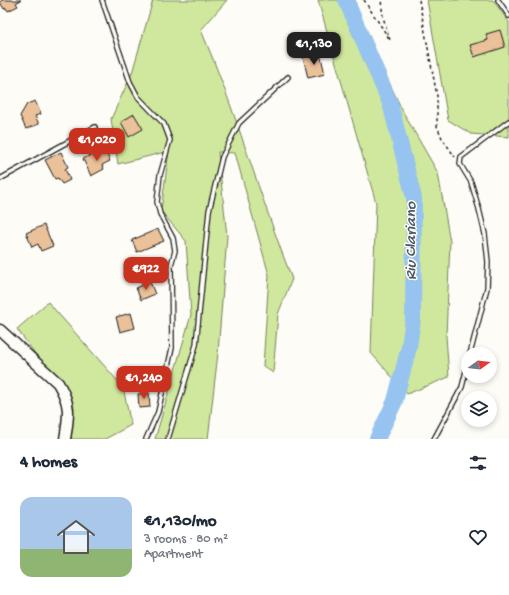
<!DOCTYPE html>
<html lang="en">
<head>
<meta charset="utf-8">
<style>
	:root { --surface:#fff; --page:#f2f2f3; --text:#1f2937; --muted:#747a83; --accent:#c8321e }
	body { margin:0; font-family:"Gochi Hand",sans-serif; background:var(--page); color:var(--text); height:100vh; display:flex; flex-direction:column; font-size:15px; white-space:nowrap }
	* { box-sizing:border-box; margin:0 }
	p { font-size:13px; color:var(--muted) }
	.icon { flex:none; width:22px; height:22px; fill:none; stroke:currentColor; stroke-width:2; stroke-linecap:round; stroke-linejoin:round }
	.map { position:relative; height:439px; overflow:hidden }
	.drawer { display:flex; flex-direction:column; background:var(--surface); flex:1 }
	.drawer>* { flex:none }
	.needle { width:26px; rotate:75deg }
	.controls { position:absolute; left:461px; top:347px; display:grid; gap:8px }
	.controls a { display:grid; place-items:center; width:36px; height:36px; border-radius:50%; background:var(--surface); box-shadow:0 2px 6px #0003; font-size:20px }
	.price { position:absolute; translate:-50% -34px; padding:0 9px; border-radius:8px; background:var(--accent); color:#fff; font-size:13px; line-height:26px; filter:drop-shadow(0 1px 2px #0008) }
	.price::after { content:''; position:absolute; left:50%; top:24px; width:12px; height:9px; margin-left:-6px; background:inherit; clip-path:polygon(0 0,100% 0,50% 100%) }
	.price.active { background:#222; color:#fff }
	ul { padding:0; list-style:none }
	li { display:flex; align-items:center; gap:12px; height:100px; padding:0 20px }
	li span { display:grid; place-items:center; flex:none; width:112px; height:80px; border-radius:12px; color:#555 }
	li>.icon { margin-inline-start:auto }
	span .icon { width:48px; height:48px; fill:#fffc; stroke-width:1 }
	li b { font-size:17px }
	h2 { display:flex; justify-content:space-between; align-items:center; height:48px; padding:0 20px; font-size:17px }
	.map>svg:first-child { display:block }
	.green { fill:#d0e89d; stroke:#76825c }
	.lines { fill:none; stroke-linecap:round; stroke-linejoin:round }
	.river { stroke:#96c3f0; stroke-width:16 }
	.building { fill:#ebc19a; stroke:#1c1c1c }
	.lane-casing { stroke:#1c1c1c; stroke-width:6 }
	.secondary-casing { stroke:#1c1c1c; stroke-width:13 }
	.path { stroke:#1c1c1c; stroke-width:1.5; stroke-dasharray:3 3; stroke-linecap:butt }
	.lane { stroke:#fdfcf7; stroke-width:3.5 }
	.secondary { stroke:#fdfcf7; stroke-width:10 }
	.labels { text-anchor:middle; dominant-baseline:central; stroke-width:3; stroke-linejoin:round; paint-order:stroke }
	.water-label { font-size:16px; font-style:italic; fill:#475666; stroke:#fdfcf7 }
</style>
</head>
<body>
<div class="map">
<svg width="509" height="439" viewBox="0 0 509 439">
	<rect width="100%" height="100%" fill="#fdfcf7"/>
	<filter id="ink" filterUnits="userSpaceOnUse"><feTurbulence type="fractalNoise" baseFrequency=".025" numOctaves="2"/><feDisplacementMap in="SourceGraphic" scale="8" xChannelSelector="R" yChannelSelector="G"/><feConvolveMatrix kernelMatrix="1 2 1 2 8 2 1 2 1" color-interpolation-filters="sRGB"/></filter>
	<g filter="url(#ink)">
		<!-- green -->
		<g class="green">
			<path d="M 153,0 L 227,0 L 201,30 C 236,111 260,197 292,279 L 278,314 L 273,373 L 263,366 L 269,275 L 235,153 L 218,152 L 227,236 L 218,353 L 208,439 L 155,439 L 191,315 L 186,241 L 161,211 L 169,151 L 118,164 L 111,119 L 132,73 Z"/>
			<path d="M 318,0 L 355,0 L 359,17 L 403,112 L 438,173 L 450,242 L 446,336 L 449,377 L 407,394 L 371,353 L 376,203 Z"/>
			<path d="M 427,0 L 493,0 L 509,22 L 509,137 L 471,134 L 448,120 Z"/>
			<path d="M 48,302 L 123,387 L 131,425 L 105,439 L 71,439 L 74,407 L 17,329 Z"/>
		</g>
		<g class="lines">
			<!-- river -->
			<path class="river" d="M 346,0 L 390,103 L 414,198 L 413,319 L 409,347 L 395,401 L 377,439"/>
		</g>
		<!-- building -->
		<g class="building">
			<path d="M 2,0 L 21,0 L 16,3 L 18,6 L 8,11 L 6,8 L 4,9 L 0,2 Z"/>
			<path d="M 500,30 L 505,47 L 474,57 L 470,45 L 488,40 L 486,34 Z"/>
			<path d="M 320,53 L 325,74 L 308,78 L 303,57 Z"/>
			<path d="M 35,101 L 41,114 L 35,116 L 39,124 L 26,129 L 20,116 L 27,104 Z"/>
			<path d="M 134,114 L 143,129 L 129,137 L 121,122 Z"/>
			<path d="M 104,148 L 110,161 L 102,165 L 104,169 L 91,176 L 83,159 Z"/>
			<path d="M 61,152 L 68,167 L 65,169 L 70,180 L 62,184 L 58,178 L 55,179 L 45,160 Z"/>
			<path d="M 44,225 L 53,246 L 41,251 L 38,244 L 32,247 L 26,233 Z"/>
			<path d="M 158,229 L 164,241 L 137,252 L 132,240 Z"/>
			<path d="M 150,282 L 155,294 L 141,300 L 136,288 Z"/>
			<path d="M 131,313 L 135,328 L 120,332 L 116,317 Z"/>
			<path d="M 149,393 L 150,407 L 139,408 L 138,394 Z"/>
		</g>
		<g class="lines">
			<!-- lane casing -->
			<g class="lane-casing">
				<g id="lane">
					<path d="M 102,0 L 130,82 L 138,97 L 164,124 L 170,140 L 160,175 L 157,202 L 160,214 L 173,238 L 175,251 L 171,265 L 172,348 L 158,412 L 146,439"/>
					<path d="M 498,0 L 509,16"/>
					<path d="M 0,179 L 95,127"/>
					<path d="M 470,354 L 487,288 L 488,262 L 485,234 L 479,209 L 471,182 L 460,164 L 461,157 L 509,121"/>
					<path d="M 168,439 L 196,345 L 209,211 L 222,157 L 239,123 L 288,77"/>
					<path d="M 434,439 L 462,387 L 468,363"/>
				</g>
			</g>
			<!-- secondary casing -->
			<g class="secondary-casing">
				<path id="secondary" d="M 0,330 L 58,383 C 71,404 69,415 65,439"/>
			</g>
			<!-- path -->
			<g class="path">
				<path d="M 364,0 L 390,40 L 383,17 L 381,0"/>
				<path d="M 419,0 L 437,96 L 437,126 L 442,138 L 455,157"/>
			</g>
			<!-- lane -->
			<use href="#lane" class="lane"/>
			<!-- secondary -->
			<use href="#secondary" class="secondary"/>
		</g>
	</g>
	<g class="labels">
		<!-- water labels -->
		<g class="water-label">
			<text transform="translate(412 241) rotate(-90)">Riu Clariano</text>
		</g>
	</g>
</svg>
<div class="controls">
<a><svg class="needle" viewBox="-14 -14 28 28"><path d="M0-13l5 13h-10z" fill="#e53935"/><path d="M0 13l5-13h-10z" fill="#747a83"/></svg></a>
<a><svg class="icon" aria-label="layers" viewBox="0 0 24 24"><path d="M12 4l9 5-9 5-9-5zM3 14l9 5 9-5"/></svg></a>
</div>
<b class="price active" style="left:314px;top:66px">€1,130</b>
<b class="price" style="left:97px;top:162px">€1,020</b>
<b class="price" style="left:146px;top:291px">€922</b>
<b class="price" style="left:144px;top:400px">€1,240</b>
</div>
<section class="drawer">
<h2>4 homes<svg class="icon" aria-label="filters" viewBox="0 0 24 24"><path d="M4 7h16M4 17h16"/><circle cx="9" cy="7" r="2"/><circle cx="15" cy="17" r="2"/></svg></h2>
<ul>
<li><span style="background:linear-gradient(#a9c7e8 65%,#8fb573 0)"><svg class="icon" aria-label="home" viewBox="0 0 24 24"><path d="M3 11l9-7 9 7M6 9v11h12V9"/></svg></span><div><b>€1,130/mo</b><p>3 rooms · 80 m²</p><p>Apartment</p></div><svg class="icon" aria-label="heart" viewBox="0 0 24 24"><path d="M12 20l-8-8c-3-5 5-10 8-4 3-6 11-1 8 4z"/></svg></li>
</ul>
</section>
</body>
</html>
